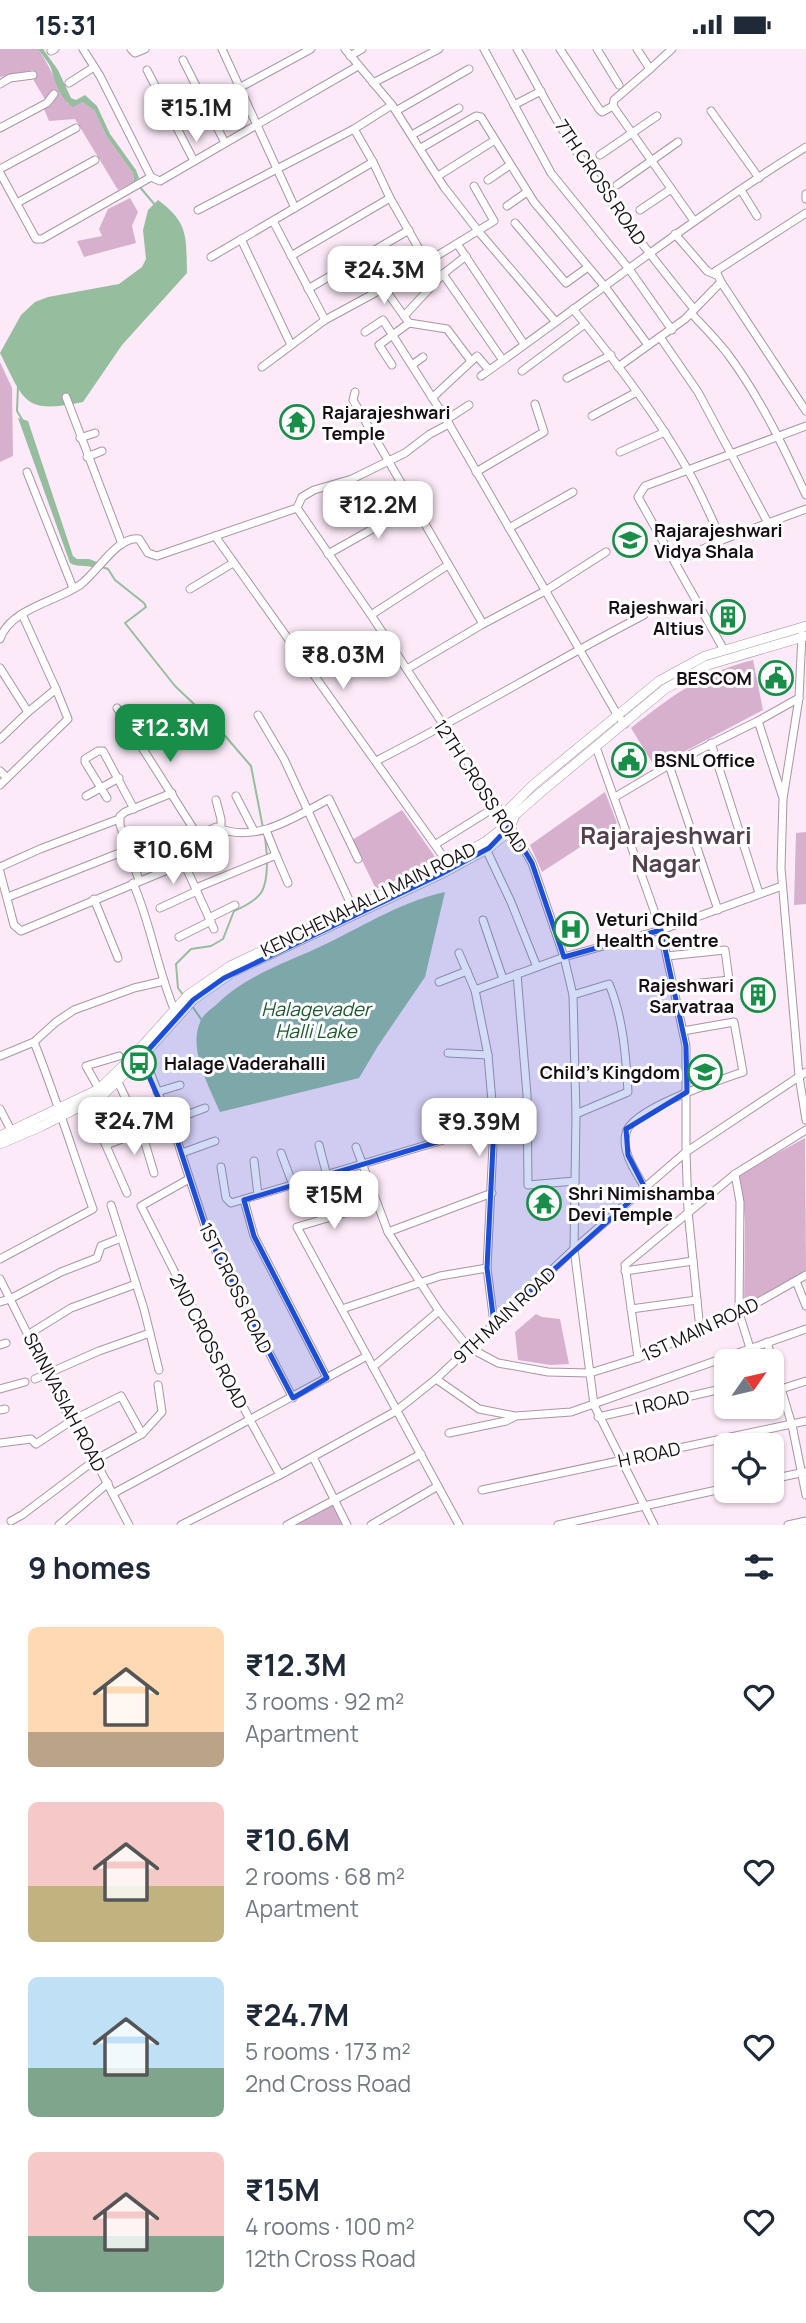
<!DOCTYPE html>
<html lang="en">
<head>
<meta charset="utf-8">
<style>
	:root { --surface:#fff; --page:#f6f6f7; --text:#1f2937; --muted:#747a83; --accent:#198e48 }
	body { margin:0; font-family:Manrope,sans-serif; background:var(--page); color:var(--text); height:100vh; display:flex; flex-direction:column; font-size:26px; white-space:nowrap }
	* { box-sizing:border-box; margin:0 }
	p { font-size:23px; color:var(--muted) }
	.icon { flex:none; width:38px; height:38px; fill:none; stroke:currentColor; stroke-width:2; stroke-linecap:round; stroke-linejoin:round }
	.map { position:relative; height:1476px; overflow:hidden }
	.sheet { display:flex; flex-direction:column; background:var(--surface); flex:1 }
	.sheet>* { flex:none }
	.needle { width:46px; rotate:56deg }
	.controls { position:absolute; left:714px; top:1300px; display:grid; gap:14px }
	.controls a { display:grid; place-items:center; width:70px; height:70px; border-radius:10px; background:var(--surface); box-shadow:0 2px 5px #0004; font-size:35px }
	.price { position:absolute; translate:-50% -60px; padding:0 16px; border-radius:14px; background:#fff; color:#222; font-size:23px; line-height:46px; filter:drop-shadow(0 2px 4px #0008) }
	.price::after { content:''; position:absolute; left:50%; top:42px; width:21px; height:16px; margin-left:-10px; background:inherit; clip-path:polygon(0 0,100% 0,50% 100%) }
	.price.active { background:var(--accent); color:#fff }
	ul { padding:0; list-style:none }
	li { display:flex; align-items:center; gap:21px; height:175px; padding:0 28px }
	li span { display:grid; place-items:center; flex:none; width:196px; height:140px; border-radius:10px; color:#555 }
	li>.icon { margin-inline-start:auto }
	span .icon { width:84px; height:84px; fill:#fffc; stroke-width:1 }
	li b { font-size:30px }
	h2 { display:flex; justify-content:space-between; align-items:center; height:84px; padding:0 28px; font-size:30px }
	.status { display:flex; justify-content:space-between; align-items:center; height:49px; padding:0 35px; background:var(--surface); direction:ltr }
	.status svg { height:19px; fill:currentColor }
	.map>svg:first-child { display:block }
	.green { fill:#d7b0ce }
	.water { fill:#96bd9e }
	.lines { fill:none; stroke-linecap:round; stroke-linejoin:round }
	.stream { stroke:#96bd9e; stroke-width:2 }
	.minor-casing { stroke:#aa95a5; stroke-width:9 }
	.major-casing { stroke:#aa95a5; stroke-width:10 }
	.minor { stroke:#fff; stroke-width:7 }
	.major { stroke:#fff; stroke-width:9 }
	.marked { fill:#1d4ed8; fill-opacity:0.2; stroke:#1d4ed8; stroke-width:5; stroke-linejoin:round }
	.labels { text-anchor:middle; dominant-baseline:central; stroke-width:6; stroke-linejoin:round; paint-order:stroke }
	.street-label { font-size:18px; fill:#160e14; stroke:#fdfdfd }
	.poi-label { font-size:18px; font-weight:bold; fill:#160e14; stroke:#fdfdfd; text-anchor:start }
	.water-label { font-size:19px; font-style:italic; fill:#1b582f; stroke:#fdfdfd }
	.district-label { font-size:24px; font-weight:bold; fill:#53404e; stroke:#fdfdfd }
</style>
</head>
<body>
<div class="status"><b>15:31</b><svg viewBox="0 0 49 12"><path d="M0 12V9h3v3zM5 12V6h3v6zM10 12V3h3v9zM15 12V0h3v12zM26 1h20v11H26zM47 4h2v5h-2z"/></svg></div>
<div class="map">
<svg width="806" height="1476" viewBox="0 0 806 1476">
	<rect width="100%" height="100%" fill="#fceaf8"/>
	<!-- green -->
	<g class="green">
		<path d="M 0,0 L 38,0 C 50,17 57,36 68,55 L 82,53 L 94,61 L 107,88 L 133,124 L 134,133 L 118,141 L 75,70 L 49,72 L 44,60 L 49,57 L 34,32 L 34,21 L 0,28 Z"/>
		<path d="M 130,149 L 138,163 L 132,177 L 136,194 L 84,208 L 77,192 L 102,187 L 99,180 L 108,160 Z"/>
		<path d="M 0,313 L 12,339 L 13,407 L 0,413 Z"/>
		<path d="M 753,611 L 763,661 L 655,718 L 631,679 C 671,647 702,624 753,611 Z"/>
		<path d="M 605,743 L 617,774 L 542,823 L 530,796 Z"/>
		<path d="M 402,761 L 438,812 L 376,840 L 352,791 Z"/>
		<path d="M 806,783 L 806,855 L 794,856 L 796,784 Z"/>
		<path d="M 805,1089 L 806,1222 L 744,1258 L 745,1170 L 739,1125 Z"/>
		<path d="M 536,1265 L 542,1268 L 560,1270 L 569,1315 L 551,1316 L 518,1311 L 515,1283 Z"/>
		<path d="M 333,1452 L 345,1476 L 287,1476 Z"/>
	</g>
	<!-- water -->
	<g class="water">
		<path d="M 38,0 L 43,0 L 58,21 L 71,49 L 76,51 L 85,46 L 97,57 L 110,85 L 136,121 L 139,129 L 134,133 L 133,124 L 107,88 L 94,61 L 82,53 L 73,58 C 60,50 55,32 51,19 C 48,12 42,6 38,0 Z"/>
		<path d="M 158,151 C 189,174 186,188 187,224 L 122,296 L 83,353 C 24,365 25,354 0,304 L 21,266 L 35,253 L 48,248 L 119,235 L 142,218 L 146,210 L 143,181 L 148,161 Z"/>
		<path d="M 18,369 L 28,372 L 73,507 L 77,510 L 89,510 L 97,513 L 94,519 C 85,515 78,519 70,514 Z"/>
		<path d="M 445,843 L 425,928 L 378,997 L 359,1029 L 220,1063 C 209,1037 187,999 201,971 C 204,965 211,960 216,956 C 249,924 287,914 328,894 C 367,875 401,853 445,843 Z"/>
	</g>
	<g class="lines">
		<!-- stream -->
		<g class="stream">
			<path d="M 139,137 L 155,156"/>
			<path d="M 18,337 L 17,362 L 23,372"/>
			<path d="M 102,518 L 108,520 L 115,531 L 144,554 L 146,558 L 125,574 L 175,637 L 214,674 L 251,717 L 263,779"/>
			<path d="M 265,788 L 267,807"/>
			<path d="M 184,947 L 178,939 L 176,915 L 191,900 L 211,897 L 223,890 L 234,862 C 262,850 267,842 267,812"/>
			<path d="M 192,957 L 201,970"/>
		</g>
		<!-- minor casing -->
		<g class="minor-casing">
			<g id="minor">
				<path d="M 83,0 L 100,27 L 151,128 L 160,132 L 358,17"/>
				<path d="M 131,0 L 135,4 L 145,0"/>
				<path d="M 222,0 L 295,159"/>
				<path d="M 345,0 L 392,56 L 444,138 L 479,183 L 555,272"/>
				<path d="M 484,0 L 551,124 L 629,220 L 672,281"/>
				<path d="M 517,0 C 534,29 549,60 567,88 C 605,148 649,205 694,260"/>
				<path d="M 560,0 L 599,60 L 602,63 L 613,57"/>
				<path d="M 597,0 L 619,36"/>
				<path d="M 637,0 L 650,20 L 614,51 L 613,57 L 694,172"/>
				<path d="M 51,2 L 55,0"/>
				<path d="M 350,7 L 362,0"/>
				<path d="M 183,11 L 225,94"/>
				<path d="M 650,20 L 672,0"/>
				<path d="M 147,21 L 194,112"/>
				<path d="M 69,34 L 94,18"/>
				<path d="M 373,34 L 439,0"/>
				<path d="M 0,35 L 10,29 L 33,26"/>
				<path d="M 239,39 L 311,0"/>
				<path d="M 514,56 L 541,42"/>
				<path d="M 396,62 L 469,20"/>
				<path d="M 711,62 L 759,129"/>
				<path d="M 0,79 L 47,54 L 54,45"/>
				<path d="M 354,80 L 373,113"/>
				<path d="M 412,86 L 459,59"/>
				<path d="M 421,99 L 476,67 L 481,68 L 534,153 L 606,239 L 648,296"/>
				<path d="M 600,106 L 657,67"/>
				<path d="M 0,120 L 76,79"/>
				<path d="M 0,124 L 36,190 L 42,190 L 151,128"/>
				<path d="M 438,127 L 495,91"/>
				<path d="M 488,131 L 510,116"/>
				<path d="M 617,136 L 678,93"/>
				<path d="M 741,141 L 757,167"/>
				<path d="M 806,145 L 806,150"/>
				<path d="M 17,154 L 95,111"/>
				<path d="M 507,157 L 527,143"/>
				<path d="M 198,161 L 354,80 L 392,56"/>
				<path d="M 640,161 L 671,140"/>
				<path d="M 806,164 L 716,222 L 721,233 L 806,362"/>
				<path d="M 273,172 L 325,271"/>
				<path d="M 515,174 L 566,234 L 588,218"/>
				<path d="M 675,185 L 707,222 L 716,226 L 716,222"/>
				<path d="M 241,190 L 291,296"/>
				<path d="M 458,196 L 524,295"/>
				<path d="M 291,207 L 390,149"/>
				<path d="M 211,208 L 373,113 L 390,149 L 427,214"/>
				<path d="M 443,225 L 466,207"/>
				<path d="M 384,239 L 409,274 L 379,296 L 392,316"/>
				<path d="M 308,240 L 409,181"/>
				<path d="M 573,260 C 614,310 654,362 686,418 C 700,441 710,467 722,491"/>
				<path d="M 691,264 C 703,277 716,290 727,304 C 760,348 783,397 806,446"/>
				<path d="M 404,267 L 443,225 L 502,310"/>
				<path d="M 409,274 L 447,280 L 471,312"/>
				<path d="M 365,283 L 383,271 L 449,375 L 618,667 L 625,675"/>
				<path d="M 660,288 L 698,343 L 768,474"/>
				<path d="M 412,316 L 423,308"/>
				<path d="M 262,318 L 325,271 L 384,239 L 494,172 L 474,137"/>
				<path d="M 618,318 L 685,270 L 721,233"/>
				<path d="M 522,322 L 585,275"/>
				<path d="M 481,327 C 589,251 693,168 806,98"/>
				<path d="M 567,329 L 611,306"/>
				<path d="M 355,343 L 353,351 L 483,575 L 407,620"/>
				<path d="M 66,348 L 122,495"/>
				<path d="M 432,349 L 477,307 L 489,321"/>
				<path d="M 592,367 L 637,343"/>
				<path d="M 446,371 L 469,356"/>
				<path d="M 80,389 L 95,384"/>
				<path d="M 620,403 L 665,383"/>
				<path d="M 87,408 L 102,402"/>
				<path d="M 27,423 L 73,539"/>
				<path d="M 476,423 L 544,383 L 535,355"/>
				<path d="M 297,459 L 371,566 L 510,777 L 532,814 L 564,908 L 573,946 L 576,1065 L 574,1200 L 594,1356 L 654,1476"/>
				<path d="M 509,479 L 573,443"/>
				<path d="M 215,487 L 447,813"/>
				<path d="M 328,505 L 415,456"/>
				<path d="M 676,513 L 722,491 L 806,460"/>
				<path d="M 190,540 L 233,514"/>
				<path d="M 22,565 L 56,640"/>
				<path d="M 371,566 L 448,516"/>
				<path d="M 483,575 L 545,542 L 606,503"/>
				<path d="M 802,585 L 799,649 L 783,750 L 781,819 L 799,1027 L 806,1071"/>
				<path d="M 0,590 C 10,560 55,553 80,536 C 97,524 118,486 139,490 L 148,504 L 157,507 L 297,459 L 302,448 L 314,441 L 352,430 L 405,404 L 430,385 L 449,375"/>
				<path d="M 724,601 L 638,448 L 645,437 L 806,377"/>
				<path d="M 0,619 L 28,663 L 0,690"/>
				<path d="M 117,659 L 198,787"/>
				<path d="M 258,666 L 284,710 L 355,864"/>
				<path d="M 711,694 L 759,844"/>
				<path d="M 596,698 L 661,881 L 686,997 L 686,1103 L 688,1162 L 700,1281"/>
				<path d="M 376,712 C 467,666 553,613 644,566"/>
				<path d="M 669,716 L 718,861"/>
				<path d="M 0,722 L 7,729 L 0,736"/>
				<path d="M 7,729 L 68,670 L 56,640 L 28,663"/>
				<path d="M 782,746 L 758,672 L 799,649"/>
				<path d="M 86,747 L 119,729"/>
				<path d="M 236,747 L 254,782"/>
				<path d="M 615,748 L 669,716 L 758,672"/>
				<path d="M 107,749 L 85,713 L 85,710 L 98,702 L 103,702 L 134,760"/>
				<path d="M 216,751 L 221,770 L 221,781"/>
				<path d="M 436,795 L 497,757"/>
				<path d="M 486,800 L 511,853 L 537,918"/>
				<path d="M 276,806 L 288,834"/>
				<path d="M 184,814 L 214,880"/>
				<path d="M 0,818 L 40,800 L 119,770"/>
				<path d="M 0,823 L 14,876 L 21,882 L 184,814 C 183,789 195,788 216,778 C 255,796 295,768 329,750 L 358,810"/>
				<path d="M 139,831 L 120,776 L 120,767 L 125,763 L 172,744"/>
				<path d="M 133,834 C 151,875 157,919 174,960"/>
				<path d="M 196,839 L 276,806 L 266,781"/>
				<path d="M 8,848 L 165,786"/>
				<path d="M 94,850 L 118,909"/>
				<path d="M 160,859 L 197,842"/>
				<path d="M 209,869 L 235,856"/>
				<path d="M 483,871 L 503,930"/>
				<path d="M 179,888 L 211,872"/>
				<path d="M 459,904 L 475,941 L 488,1006 L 494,1076 L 487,1219 L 494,1274"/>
				<path d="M 667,907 L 725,901 L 729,931 L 674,937"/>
				<path d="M 517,925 L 527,1046 L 528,1136 L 575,1132"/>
				<path d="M 439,933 L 467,922"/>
				<path d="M 475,941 L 564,908 L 661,881 L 782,837"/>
				<path d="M 573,946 L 609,935 C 623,968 626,1007 628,1043 L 576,1065"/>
				<path d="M 448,1004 L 488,1006"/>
				<path d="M 0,1007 L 34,993 L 56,973 L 74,961 L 134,939 L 164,932"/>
				<path d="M 141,1009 L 148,1018 L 178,1094 L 209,1189 L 293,1349"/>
				<path d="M 118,1033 L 142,1084 L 154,1124"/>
				<path d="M 99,1040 L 86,1017 L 119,1007"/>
				<path d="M 157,1043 L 180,1036"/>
				<path d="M 0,1060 L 12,1083"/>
				<path d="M 96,1074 L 127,1144"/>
				<path d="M 106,1096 L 205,1059"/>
				<path d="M 319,1096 L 327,1127"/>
				<path d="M 356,1098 L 388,1183 L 405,1210 L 439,1262 L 468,1298 L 498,1314 L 548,1323 L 590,1324 L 638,1309 L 739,1264 L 806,1226"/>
				<path d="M 182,1104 L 215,1092"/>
				<path d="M 281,1104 L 293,1136"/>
				<path d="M 254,1112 L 258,1146"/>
				<path d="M 221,1118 L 226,1149 L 231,1154 L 494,1076"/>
				<path d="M 735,1125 L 740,1153 L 739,1264 L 750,1299"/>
				<path d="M 189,1130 L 141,1157 L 250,1371 L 280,1426"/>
				<path d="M 645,1139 C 636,1123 621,1103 626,1084 C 631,1060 720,1031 743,1023 L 734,973 L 683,982"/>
				<path d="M 244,1151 L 254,1187 L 327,1329"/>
				<path d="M 111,1156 L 144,1260 L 159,1321"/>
				<path d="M 348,1163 L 297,1178 L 459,1476"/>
				<path d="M 388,1183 L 492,1144"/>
				<path d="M 0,1210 L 93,1160 C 73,1104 56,1048 34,993"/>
				<path d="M 625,1222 L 693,1212"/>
				<path d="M 0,1230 L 71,1372 L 95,1411 L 129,1476"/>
				<path d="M 796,1232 L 806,1257"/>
				<path d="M 0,1253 L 10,1250 L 61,1223 L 97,1209 L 101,1197 L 121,1189"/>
				<path d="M 342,1260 L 440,1227 L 487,1219"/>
				<path d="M 631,1260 L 697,1251"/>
				<path d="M 29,1285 L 71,1259 L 136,1235"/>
				<path d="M 767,1293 L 792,1376 L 806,1446"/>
				<path d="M 0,1296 L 6,1294"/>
				<path d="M 638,1309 L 625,1216 L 735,1125 L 806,1081"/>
				<path d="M 373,1318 L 439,1262"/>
				<path d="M 35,1330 L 99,1302 L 150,1284"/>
				<path d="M 436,1330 L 479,1360 L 515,1367 L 571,1363 L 806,1280"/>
				<path d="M 0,1340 L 25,1333"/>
				<path d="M 781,1340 L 806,1332"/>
				<path d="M 0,1361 L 5,1360"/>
				<path d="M 598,1368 L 726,1339"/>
				<path d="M 449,1384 L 506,1372 L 514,1368"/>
				<path d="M 0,1394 L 31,1390 L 36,1395 L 71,1372 L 121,1347 L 142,1385"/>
				<path d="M 313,1408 L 347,1476"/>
				<path d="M 772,1430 L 805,1423"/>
				<path d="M 482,1441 L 806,1372"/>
				<path d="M 114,1444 L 367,1307"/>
				<path d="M 11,1472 L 22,1466 L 95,1411 L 142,1385 L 162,1363 L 158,1336"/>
				<path d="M 59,1476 L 108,1434"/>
				<path d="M 181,1476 L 280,1426 L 396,1362 L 436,1330 L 574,1200 L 686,1103 L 806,1023"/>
				<path d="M 287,1476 L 421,1405"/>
				<path d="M 371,1476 L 438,1437"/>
				<path d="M 558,1476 L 726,1439"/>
				<path d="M 788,1476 L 806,1472"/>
			</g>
		</g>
		<!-- major casing -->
		<g class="major-casing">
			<g id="major">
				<path d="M 0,1087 L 99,1040 L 135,1005 L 188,946 L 230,917 L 438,819 L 485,793 L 503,779 L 507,773 L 509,760 L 533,736 L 659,632 L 705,607 L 806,577"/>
				<path d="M 0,1095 L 42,1077 L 103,1046 L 141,1009 L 193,951 L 233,923 L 441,825 L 489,799 L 508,783 L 515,766 L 540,744 L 665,640 L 708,616 L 806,587"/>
			</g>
		</g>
		<!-- minor -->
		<use href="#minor" class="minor"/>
		<!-- major -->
		<use href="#major" class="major"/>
	</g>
	<!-- marked area -->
	<path class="marked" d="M 510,777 L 532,814 L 564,908 L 661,881 L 686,997 L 687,1043 L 626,1080 L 628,1106 L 645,1139 L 494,1274 L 487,1219 L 494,1076 L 244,1151 L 254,1187 L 327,1329 L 293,1349 L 209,1189 L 178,1094 L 141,1009 L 193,951 L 224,929 L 441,825 L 489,799 Z"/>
	<!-- icons -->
	<defs>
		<g id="temple-ring" transform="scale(1.75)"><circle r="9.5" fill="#fdfdfd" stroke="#198e48" stroke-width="1.5"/><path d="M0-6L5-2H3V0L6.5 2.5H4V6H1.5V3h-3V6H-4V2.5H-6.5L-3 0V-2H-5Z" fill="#198e48"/></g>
		<g id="school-ring" transform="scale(1.75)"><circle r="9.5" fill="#fdfdfd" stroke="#198e48" stroke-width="1.5"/><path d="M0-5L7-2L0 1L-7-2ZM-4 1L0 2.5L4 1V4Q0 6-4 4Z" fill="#198e48"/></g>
		<g id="building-ring" transform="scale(1.75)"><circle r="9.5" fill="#fdfdfd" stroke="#198e48" stroke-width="1.5"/><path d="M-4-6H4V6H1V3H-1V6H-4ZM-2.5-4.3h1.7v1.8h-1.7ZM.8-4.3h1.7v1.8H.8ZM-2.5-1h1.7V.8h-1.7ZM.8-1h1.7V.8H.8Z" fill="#198e48"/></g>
		<g id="civic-ring" transform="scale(1.75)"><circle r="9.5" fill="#fdfdfd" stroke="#198e48" stroke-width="1.5"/><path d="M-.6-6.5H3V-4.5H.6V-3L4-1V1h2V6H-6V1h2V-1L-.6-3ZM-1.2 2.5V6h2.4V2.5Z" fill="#198e48"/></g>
		<g id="hospital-ring" transform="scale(1.75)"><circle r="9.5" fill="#fdfdfd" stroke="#198e48" stroke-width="1.5"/><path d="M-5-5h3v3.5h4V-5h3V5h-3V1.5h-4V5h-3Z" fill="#198e48"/></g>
		<g id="bus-ring" transform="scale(1.75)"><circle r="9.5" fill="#fdfdfd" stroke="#198e48" stroke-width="1.5"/><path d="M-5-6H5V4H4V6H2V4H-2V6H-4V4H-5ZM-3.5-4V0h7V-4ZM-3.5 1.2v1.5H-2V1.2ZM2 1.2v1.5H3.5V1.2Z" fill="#198e48"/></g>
	</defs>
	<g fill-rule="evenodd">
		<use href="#temple-ring" x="297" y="373"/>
		<use href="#school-ring" x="630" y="491"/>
		<use href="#building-ring" x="728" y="568"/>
		<use href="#civic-ring" x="776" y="629"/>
		<use href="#civic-ring" x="629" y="711"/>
		<use href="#hospital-ring" x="571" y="880"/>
		<use href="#building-ring" x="758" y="946"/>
		<use href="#bus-ring" x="139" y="1014"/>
		<use href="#school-ring" x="705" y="1023"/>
		<use href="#temple-ring" x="544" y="1154"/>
	</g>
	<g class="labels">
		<!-- street labels -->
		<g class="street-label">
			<text transform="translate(601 133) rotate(56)">7TH CROSS ROAD</text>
			<text transform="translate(481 737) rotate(57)">12TH CROSS ROAD</text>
			<text transform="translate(368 850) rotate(-26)">KENCHENAHALLI MAIN ROAD</text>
			<text transform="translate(236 1239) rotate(64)">1ST CROSS ROAD</text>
			<text transform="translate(504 1266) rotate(-43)">9TH MAIN ROAD</text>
			<text transform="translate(700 1280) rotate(-25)">1ST MAIN ROAD</text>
			<text transform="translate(209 1292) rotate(63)">2ND CROSS ROAD</text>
			<text transform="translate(65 1353) rotate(62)">SRINIVASIAH ROAD</text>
			<text transform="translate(662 1353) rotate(-13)">I ROAD</text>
			<text transform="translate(649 1405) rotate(-12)">H ROAD</text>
		</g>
		<!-- poi labels -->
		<g class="poi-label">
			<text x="322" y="363">Rajarajeshwari<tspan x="322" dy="21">Temple</tspan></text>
			<text x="654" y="481">Rajarajeshwari<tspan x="654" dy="21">Vidya Shala</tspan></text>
			<text x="704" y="558" text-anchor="end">Rajeshwari<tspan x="704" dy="21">Altius</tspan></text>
			<text x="752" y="629" text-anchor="end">BESCOM</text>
			<text x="654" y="711">BSNL Office</text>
			<text x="596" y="870">Veturi Child<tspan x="596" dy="21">Health Centre</tspan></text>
			<text x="734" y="936" text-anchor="end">Rajeshwari<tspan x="734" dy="21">Sarvatraa</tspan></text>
			<text x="164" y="1014">Halage Vaderahalli</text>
			<text x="680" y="1023" text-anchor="end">Child's Kingdom</text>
			<text x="568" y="1144">Shri Nimishamba<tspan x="568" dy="21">Devi Temple</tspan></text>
		</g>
		<!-- water labels -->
		<g class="water-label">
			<text x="316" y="960">Halagevader<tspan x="316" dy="22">Halli Lake</tspan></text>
		</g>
		<!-- district labels -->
		<g class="district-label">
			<text x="666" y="785">Rajarajeshwari<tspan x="666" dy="28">Nagar</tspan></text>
		</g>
	</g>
</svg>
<div class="controls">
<a><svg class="needle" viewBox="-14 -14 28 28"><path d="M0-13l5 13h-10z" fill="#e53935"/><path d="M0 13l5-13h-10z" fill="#747a83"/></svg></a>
<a><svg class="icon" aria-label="locate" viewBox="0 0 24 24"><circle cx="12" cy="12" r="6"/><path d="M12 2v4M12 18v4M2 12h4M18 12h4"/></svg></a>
</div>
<b class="price" style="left:196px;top:95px">₹15.1M</b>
<b class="price" style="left:384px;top:257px">₹24.3M</b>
<b class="price" style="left:378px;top:492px">₹12.2M</b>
<b class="price" style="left:343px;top:642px">₹8.03M</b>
<b class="price active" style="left:170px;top:715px">₹12.3M</b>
<b class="price" style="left:173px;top:837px">₹10.6M</b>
<b class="price" style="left:134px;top:1108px">₹24.7M</b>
<b class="price" style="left:479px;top:1109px">₹9.39M</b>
<b class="price" style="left:334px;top:1182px">₹15M</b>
</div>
<section class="sheet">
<h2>9 homes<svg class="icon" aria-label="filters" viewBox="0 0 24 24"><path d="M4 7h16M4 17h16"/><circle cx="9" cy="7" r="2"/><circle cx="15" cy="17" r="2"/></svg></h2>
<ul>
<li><span style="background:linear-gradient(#ffd9b3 75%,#b9a48a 0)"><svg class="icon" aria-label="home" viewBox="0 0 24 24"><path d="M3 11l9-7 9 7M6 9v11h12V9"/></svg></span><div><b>₹12.3M</b><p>3 rooms · 92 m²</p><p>Apartment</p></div><svg class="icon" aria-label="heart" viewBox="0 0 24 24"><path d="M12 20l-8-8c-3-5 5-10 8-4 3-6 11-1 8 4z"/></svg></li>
<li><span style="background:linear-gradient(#f6c9c9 60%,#c2b280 0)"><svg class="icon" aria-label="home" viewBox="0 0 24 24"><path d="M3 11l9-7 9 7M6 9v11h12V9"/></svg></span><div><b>₹10.6M</b><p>2 rooms · 68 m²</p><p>Apartment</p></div><svg class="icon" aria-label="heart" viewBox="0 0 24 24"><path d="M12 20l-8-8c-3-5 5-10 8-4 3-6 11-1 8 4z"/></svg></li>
<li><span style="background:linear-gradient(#bfe0f5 65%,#7fa58c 0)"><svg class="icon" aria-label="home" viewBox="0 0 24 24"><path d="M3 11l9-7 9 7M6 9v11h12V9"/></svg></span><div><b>₹24.7M</b><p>5 rooms · 173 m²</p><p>2nd Cross Road</p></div><svg class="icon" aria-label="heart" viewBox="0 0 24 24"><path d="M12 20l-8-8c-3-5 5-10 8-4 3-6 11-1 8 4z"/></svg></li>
<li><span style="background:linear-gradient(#f6c9c9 60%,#7fa58c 0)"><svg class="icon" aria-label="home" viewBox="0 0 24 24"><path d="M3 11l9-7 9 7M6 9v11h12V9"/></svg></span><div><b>₹15M</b><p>4 rooms · 100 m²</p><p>12th Cross Road</p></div><svg class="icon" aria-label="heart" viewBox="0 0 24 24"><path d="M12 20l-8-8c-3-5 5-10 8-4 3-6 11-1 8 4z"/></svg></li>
</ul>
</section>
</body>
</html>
